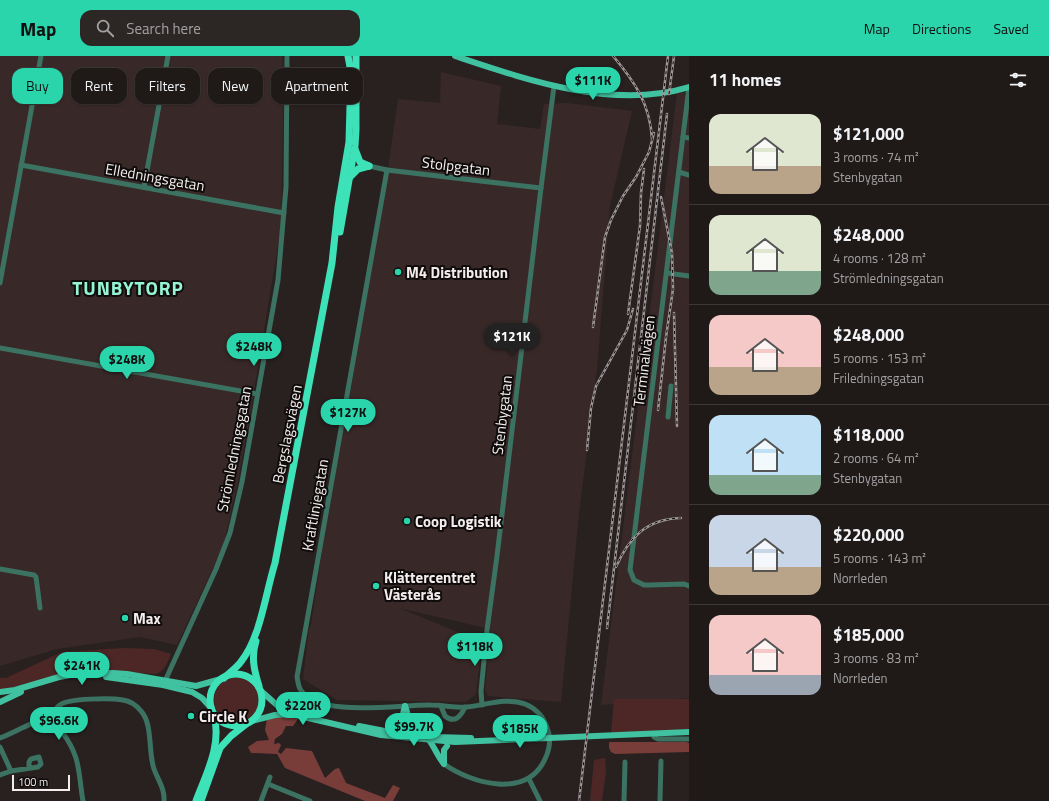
<!DOCTYPE html>
<html lang="en">
<head>
<meta charset="utf-8">
<style>
	:root { --surface:#1f1918; --page:#2c2625; --text:#f1f3f6; --muted:#a1a0a2; --line:#3c3837; --accent:#2ad5ac }
	body { margin:0; font-family:"Titillium Web",sans-serif; background:var(--page); color:var(--text); height:100vh; display:flex; flex-direction:column; font-size:15px; white-space:nowrap }
	* { box-sizing:border-box; margin:0 }
	p { font-size:13px; color:var(--muted) }
	.icon { flex:none; width:22px; height:22px; fill:none; stroke:currentColor; stroke-width:2; stroke-linecap:round; stroke-linejoin:round }
	.map { position:relative; flex:1; overflow:hidden }
	.details { display:flex; flex-direction:column; background:var(--surface); width:360px }
	.details>* { flex:none }
	.banner { position:absolute; left:12px; top:12px; width:380px; height:36px; display:flex; gap:8px }
	.scale { position:absolute; left:12px; bottom:10px; width:58px; box-sizing:border-box; padding-left:4px; border:2px solid #f3eded; border-top:0; font-size:11px; line-height:14px; white-space:nowrap; color:#f3eded; -webkit-text-stroke:3px #0f0c0b; paint-order:stroke }
	.price { position:absolute; translate:-50% -34px; padding:0 9px; border-radius:14px; background:var(--accent); color:#111; font-size:13px; line-height:26px; filter:drop-shadow(0 1px 2px #0008) }
	.price::after { content:''; position:absolute; left:50%; top:24px; width:12px; height:9px; margin-left:-6px; background:inherit; clip-path:polygon(0 0,100% 0,50% 100%) }
	.price.active { background:#222; color:#fff }
	ul { padding:0; list-style:none }
	li { display:flex; align-items:center; gap:12px; height:100px; padding:0 20px }
	li+li { border-top:1px solid var(--line) }
	li span { display:grid; place-items:center; flex:none; width:112px; height:80px; border-radius:12px; color:#555 }
	li>.icon { margin-inline-start:auto }
	span .icon { width:48px; height:48px; fill:#fffc; stroke-width:1 }
	li b { font-size:17px }
	h2 { display:flex; justify-content:space-between; align-items:center; height:48px; padding:0 20px; font-size:17px }
	.tag { padding:0 14px; border-radius:12px; background:var(--surface); box-shadow:0 1px 3px #0004,0 0 0 1px var(--line); font-size:14px; line-height:36px }
	.tag.active { background:var(--accent); color:#111 }
	header { display:flex; align-items:center; gap:24px; box-sizing:border-box; height:56px; padding:0 20px; background:var(--accent); color:#111 }
	header strong { font-size:19px }
	nav { display:flex; gap:22px; margin-inline-start:auto; font-size:14px }
	.search { width:280px; height:36px; background:var(--page); display:flex; align-items:center; gap:10px; box-sizing:border-box; padding:0 14px; border-radius:12px; color:var(--muted); font-size:15px }
	main { display:flex; flex:1; min-height:0 }
	.map>svg:first-child { display:block }
	.built { fill:#382928 }
	.green { fill:#4d2725 }
	.forest { fill:#793d39 }
	.lines { fill:none; stroke-linecap:round; stroke-linejoin:round }
	.minor { stroke:#3b7262; stroke-width:5 }
	.major { stroke:#40c2a0; stroke-width:6 }
	.highway { stroke:#3de2b8; stroke-width:7 }
	.rail-casing { stroke:#9d9696; stroke-width:2.5 }
	.rail { stroke:#0f0c0b; stroke-width:1; stroke-dasharray:3; stroke-linecap:butt }
	.poi-dot { fill:#2ad5ac; stroke:#0f0c0b; stroke-width:1.5 }
	.labels { text-anchor:middle; dominant-baseline:central; stroke-width:4; stroke-linejoin:round; paint-order:stroke }
	.street-label { font-size:15px; fill:#f3eded; stroke:#0f0c0b }
	.poi-label { font-size:15px; font-weight:bold; fill:#f3eded; stroke:#0f0c0b; text-anchor:start }
	.district-label { font-size:19px; font-weight:bold; letter-spacing:1px; fill:#96f4d6; stroke:#0f0c0b }
</style>
</head>
<body>
<header>
<strong>Map</strong>
<div class="search"><svg class="icon" aria-label="search" viewBox="0 0 24 24"><circle cx="10" cy="10" r="6"/><path d="M15 15l6 6"/></svg>Search here</div>
<nav><a>Map</a><a>Directions</a><a>Saved</a></nav>
</header>
<main>
<div class="map">
<svg width="689" height="745" viewBox="0 0 689 745">
	<rect width="100%" height="100%" fill="#292120"/>
	<!-- built -->
	<g class="built">
		<path d="M 0,0 L 282,0 L 284,16 L 281,171 L 249,365 L 237,430 L 223,491 L 177,589 L 140,581 L 57,593 L 0,610 Z"/>
		<path d="M 441,16 L 501,30 L 497,68 L 540,73 L 544,48 L 567,47 L 632,55 L 610,150 L 597,313 L 579,457 L 561,646 L 488,640 L 485,634 L 490,573 L 399,552 L 482,586 L 476,638 L 466,646 L 337,644 L 303,623 L 309,572 L 311,569 L 331,435 L 351,334 L 363,256 L 388,113 L 398,43 L 440,47 Z"/>
		<path d="M 689,36 L 689,642 L 601,649 L 677,37 Z"/>
	</g>
	<!-- green -->
	<g class="green">
		<path d="M 123,592 L 154,593 L 171,598 C 167,607 165,616 155,618 L 107,615 L 53,621 L 4,634 L 0,633 L 0,622 L 6,622 L 62,596 Z"/>
		<circle cx="237" cy="644" r="23"/>
		<path d="M 614,643 L 689,643 L 689,673 L 611,677 Z"/>
		<path d="M 605,702 L 606,715 L 602,745 L 590,745 L 594,704 Z"/>
	</g>
	<!-- forest -->
	<g class="forest">
		<path d="M 281,660 L 298,663 L 293,670 L 286,670 L 282,678 L 275,683 L 274,688 L 279,687 L 281,689 L 278,696 L 281,698 L 286,692 L 312,695 L 325,722 L 335,713 L 339,712 L 346,727 L 385,742 L 393,729 L 400,732 L 393,745 L 365,745 L 285,712 L 277,698 L 251,697 L 248,691 L 257,685 L 269,684 L 265,674 L 267,663 Z"/>
		<path d="M 609,686 L 686,686 L 689,687 L 689,696 L 615,698 L 611,696 L 609,692 Z"/>
	</g>
	<g class="lines">
		<!-- minor -->
		<g class="minor">
			<path d="M 689,31 L 630,514 L 634,524 L 644,529 L 650,529 L 684,528 L 689,530"/>
			<path d="M 683,81 L 689,82"/>
			<path d="M 21,109 L 284,157"/>
			<path d="M 369,110 L 387,114 L 541,132"/>
			<path d="M 387,114 L 297,621 C 298,625 298,629 300,633 C 318,663 401,648 431,649 C 444,649 455,652 467,651 C 486,649 507,641 525,648 C 535,652 543,660 547,671 C 551,682 550,693 545,703 C 527,743 472,728 444,708"/>
			<path d="M 679,116 L 689,119"/>
			<path d="M 144,131 L 168,0"/>
			<path d="M 667,217 L 689,220"/>
			<path d="M 0,227 L 41,0"/>
			<path d="M 0,292 L 257,338"/>
			<path d="M 668,361 L 671,330"/>
			<path d="M 0,513 L 34,519 L 36,521 L 40,552"/>
			<path d="M 165,625 L 216,513 L 230,477 L 242,426 L 278,224 L 286,131 L 287,0"/>
			<path d="M 482,649 L 481,635 L 487,574 L 497,500 L 541,132 L 554,30"/>
			<path d="M 441,650 L 445,660 C 455,668 461,660 465,651"/>
			<path d="M 51,664 C 53,659 55,652 60,649 C 68,642 112,642 123,644 C 130,645 137,650 141,655 C 153,668 148,696 154,713 C 158,724 165,733 164,745"/>
			<path d="M 654,681 L 658,683 L 689,683"/>
			<path d="M 0,682 C 11,678 32,666 42,664 C 52,663 57,668 62,676 C 81,701 78,716 83,745"/>
			<path d="M 0,691 L 11,715"/>
			<path d="M 0,719 L 11,715 L 38,711 L 41,708 L 39,701 L 31,703 L 29,706 L 29,712"/>
			<path d="M 529,723 L 540,745"/>
			<path d="M 268,728 L 310,745"/>
			<path d="M 261,745 L 270,721"/>
			<path d="M 624,745 L 625,706"/>
			<path d="M 660,745 L 661,705"/>
		</g>
		<!-- major -->
		<g class="major">
			<path d="M 455,0 C 527,24 613,54 689,31"/>
			<path d="M 106,621 L 163,629 L 192,636 L 202,642 L 212,653"/>
			<path d="M 260,634 L 278,650 L 297,656"/>
			<path d="M 0,636 L 15,634 L 59,621 L 76,618 L 113,617 L 127,618 L 196,630 L 221,623"/>
			<path d="M 0,646 L 21,636"/>
			<path d="M 405,650 C 411,663 404,670 418,680"/>
			<path d="M 252,665 L 275,659 L 291,658 L 381,679 L 455,686 L 689,676"/>
			<path d="M 359,670 L 395,677"/>
			<path d="M 392,676 C 404,669 401,662 405,650"/>
			<path d="M 434,681 L 471,682"/>
			<path d="M 429,684 C 435,692 438,701 444,708"/>
			<path d="M 444,707 L 444,694 L 447,690"/>
		</g>
		<!-- highway -->
		<g class="highway">
			<path d="M 355,93 L 360,106 L 369,110"/>
			<path d="M 350,121 L 358,113 L 369,110"/>
			<path d="M 340,176 L 355,90 L 356,74 L 356,0"/>
			<path d="M 256,585 C 251,601 254,614 259,630"/>
			<circle cx="236" cy="644" r="26"/>
			<path d="M 224,622 C 229,617 235,613 240,607 C 261,581 265,539 275,507 L 332,207 L 338,151 L 349,86 L 351,16 L 348,0"/>
			<path d="M 196,745 C 206,718 222,689 214,660"/>
			<path d="M 201,745 L 220,692 L 231,680 L 245,669"/>
		</g>
		<!-- rail casing -->
		<g class="rail-casing">
			<g id="rail">
				<path d="M 613,0 C 635,26 650,48 652,83"/>
				<path d="M 669,38 L 674,0"/>
				<path d="M 674,257 L 677,370"/>
				<path d="M 628,258 L 640,170 L 641,137 L 644,113"/>
				<path d="M 593,271 L 605,181 L 611,164 L 623,140 L 636,121 L 649,96 L 654,77"/>
				<path d="M 658,354 L 666,281 L 673,233 L 672,197 L 661,141"/>
				<path d="M 587,394 L 591,352 L 596,330 L 627,274 L 633,253"/>
				<path d="M 616,511 C 629,481 647,463 681,462"/>
				<path d="M 607,572 L 667,58"/>
				<path d="M 579,745 L 668,0"/>
			</g>
		</g>
		<!-- rail -->
		<use href="#rail" class="rail"/>
	</g>
	<!-- markers -->
	<g class="poi-dot">
		<circle cx="398" cy="216" r="4"/>
		<circle cx="407" cy="465" r="4"/>
		<circle cx="376" cy="530" r="4"/>
		<circle cx="125" cy="562" r="4"/>
		<circle cx="191" cy="660" r="4"/>
	</g>
	<g class="labels">
		<!-- street labels -->
		<g class="street-label">
			<text transform="translate(456 110) rotate(7)">Stolpgatan</text>
			<text transform="translate(155 121) rotate(10)">Elledningsgatan</text>
			<text transform="translate(644 305) rotate(-83)">Terminalvägen</text>
			<text transform="translate(502 359) rotate(-83)">Stenbygatan</text>
			<text transform="translate(287 378) rotate(-79)">Bergslagsvägen</text>
			<text transform="translate(234 393) rotate(-79)">Strömledningsgatan</text>
			<text transform="translate(315 449) rotate(-80)">Kraftlinjegatan</text>
		</g>
		<!-- poi labels -->
		<g class="poi-label">
			<text x="406" y="216">M4 Distribution</text>
			<text x="415" y="465">Coop Logistik</text>
			<text x="384" y="521">Klättercentret<tspan x="384" dy="17">Västerås</tspan></text>
			<text x="133" y="562">Max</text>
			<text x="199" y="660">Circle K</text>
		</g>
		<!-- district labels -->
		<g class="district-label">
			<text x="128" y="231">TUNBYTORP</text>
		</g>
	</g>
</svg>
<div class="scale">100 m</div>
<b class="price" style="left:593px;top:45px">$111K</b>
<b class="price active" style="left:512px;top:301px">$121K</b>
<b class="price" style="left:254px;top:311px">$248K</b>
<b class="price" style="left:127px;top:324px">$248K</b>
<b class="price" style="left:348px;top:377px">$127K</b>
<b class="price" style="left:475px;top:611px">$118K</b>
<b class="price" style="left:82px;top:630px">$241K</b>
<b class="price" style="left:303px;top:670px">$220K</b>
<b class="price" style="left:59px;top:685px">$96.6K</b>
<b class="price" style="left:414px;top:691px">$99.7K</b>
<b class="price" style="left:520px;top:693px">$185K</b>
<div class="banner">
<a class="tag active">Buy</a>
<a class="tag">Rent</a>
<a class="tag">Filters</a>
<a class="tag">New</a>
<a class="tag">Apartment</a>
</div>
</div>
<section class="details">
<h2>11 homes<svg class="icon" aria-label="filters" viewBox="0 0 24 24"><path d="M4 7h16M4 17h16"/><circle cx="9" cy="7" r="2"/><circle cx="15" cy="17" r="2"/></svg></h2>
<ul>
<li><span style="background:linear-gradient(#dfe7d0 65%,#b9a48a 0)"><svg class="icon" aria-label="home" viewBox="0 0 24 24"><path d="M3 11l9-7 9 7M6 9v11h12V9"/></svg></span><div><b>$121,000</b><p>3 rooms · 74 m²</p><p>Stenbygatan</p></div></li>
<li><span style="background:linear-gradient(#dfe7d0 70%,#7fa58c 0)"><svg class="icon" aria-label="home" viewBox="0 0 24 24"><path d="M3 11l9-7 9 7M6 9v11h12V9"/></svg></span><div><b>$248,000</b><p>4 rooms · 128 m²</p><p>Strömledningsgatan</p></div></li>
<li><span style="background:linear-gradient(#f6c9c9 65%,#b9a48a 0)"><svg class="icon" aria-label="home" viewBox="0 0 24 24"><path d="M3 11l9-7 9 7M6 9v11h12V9"/></svg></span><div><b>$248,000</b><p>5 rooms · 153 m²</p><p>Friledningsgatan</p></div></li>
<li><span style="background:linear-gradient(#bfe0f5 75%,#7fa58c 0)"><svg class="icon" aria-label="home" viewBox="0 0 24 24"><path d="M3 11l9-7 9 7M6 9v11h12V9"/></svg></span><div><b>$118,000</b><p>2 rooms · 64 m²</p><p>Stenbygatan</p></div></li>
<li><span style="background:linear-gradient(#c9d6e8 65%,#b9a48a 0)"><svg class="icon" aria-label="home" viewBox="0 0 24 24"><path d="M3 11l9-7 9 7M6 9v11h12V9"/></svg></span><div><b>$220,000</b><p>5 rooms · 143 m²</p><p>Norrleden</p></div></li>
<li><span style="background:linear-gradient(#f6c9c9 75%,#9aa5b1 0)"><svg class="icon" aria-label="home" viewBox="0 0 24 24"><path d="M3 11l9-7 9 7M6 9v11h12V9"/></svg></span><div><b>$185,000</b><p>3 rooms · 83 m²</p><p>Norrleden</p></div></li>
</ul>
</section>
</main>
</body>
</html>
